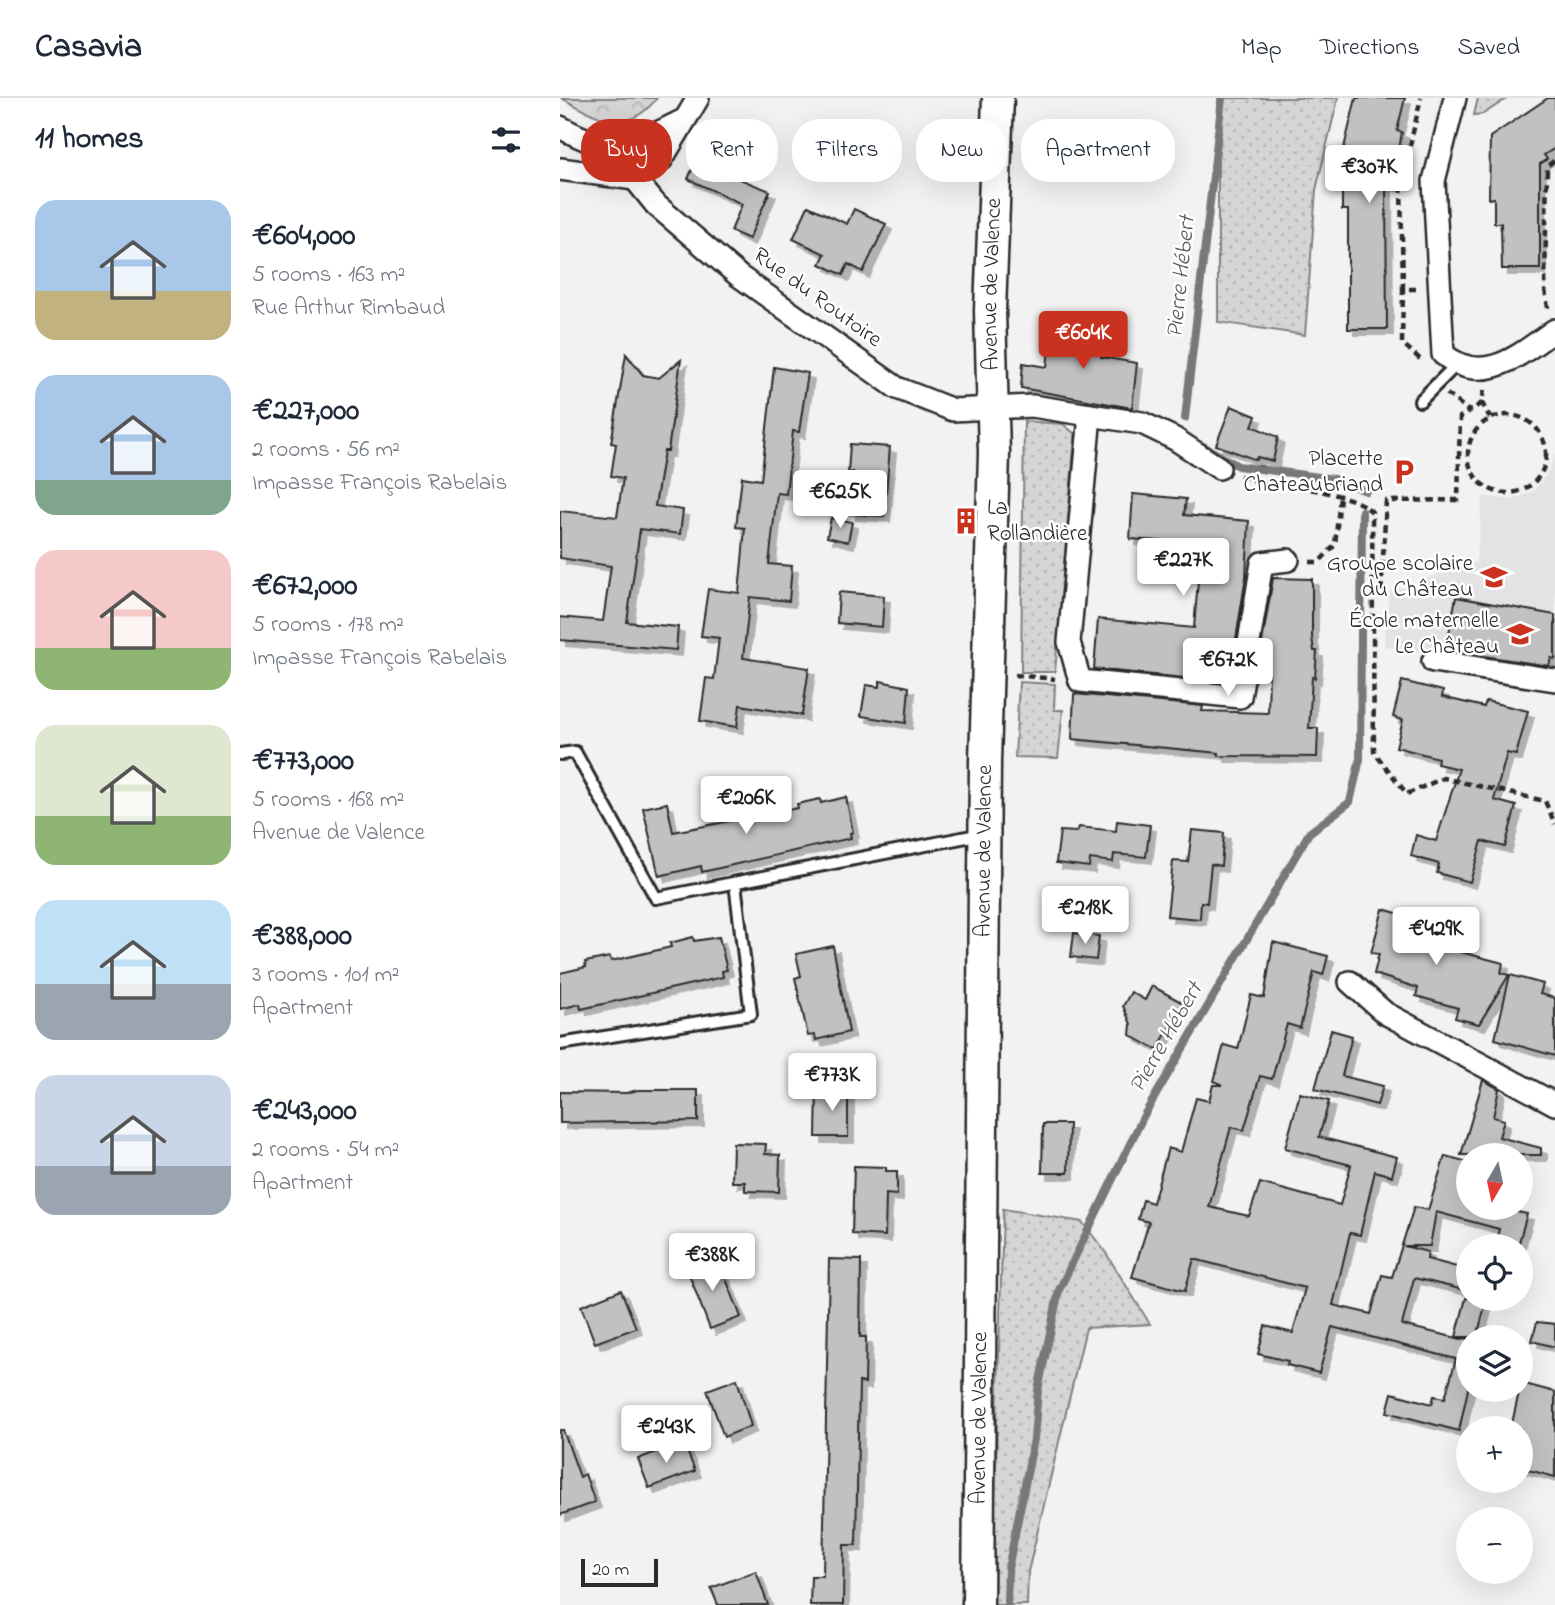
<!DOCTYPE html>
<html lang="en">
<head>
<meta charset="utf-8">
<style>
	:root { --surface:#fff; --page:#f6f6f7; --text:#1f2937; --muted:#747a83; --line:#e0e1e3; --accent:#c8321e }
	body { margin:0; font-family:"Indie Flower",sans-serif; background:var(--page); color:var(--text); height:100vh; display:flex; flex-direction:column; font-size:26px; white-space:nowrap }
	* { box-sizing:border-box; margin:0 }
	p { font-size:23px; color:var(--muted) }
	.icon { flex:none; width:38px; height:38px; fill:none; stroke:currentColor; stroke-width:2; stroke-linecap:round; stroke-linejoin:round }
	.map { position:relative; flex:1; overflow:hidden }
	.side { display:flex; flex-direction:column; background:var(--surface); width:560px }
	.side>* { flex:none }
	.guide { position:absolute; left:21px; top:21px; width:665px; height:63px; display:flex; gap:14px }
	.needle { width:46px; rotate:189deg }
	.fabs { position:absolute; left:896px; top:1045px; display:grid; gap:14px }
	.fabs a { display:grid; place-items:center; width:77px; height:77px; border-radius:50%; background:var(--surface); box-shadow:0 7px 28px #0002; font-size:35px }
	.scale { position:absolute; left:21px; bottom:18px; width:77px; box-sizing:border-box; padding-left:7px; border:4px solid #2b2b2b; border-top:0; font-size:19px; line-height:24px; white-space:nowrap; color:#2b2b2b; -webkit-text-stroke:5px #fff; paint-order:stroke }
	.price { position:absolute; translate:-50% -60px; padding:0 16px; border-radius:7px; background:#fff; color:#222; font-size:23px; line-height:46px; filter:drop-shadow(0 2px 4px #0008) }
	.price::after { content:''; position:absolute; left:50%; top:42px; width:21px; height:16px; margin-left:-10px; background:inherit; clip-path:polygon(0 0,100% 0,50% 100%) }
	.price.selected { background:var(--accent); color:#fff }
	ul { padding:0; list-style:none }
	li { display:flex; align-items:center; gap:21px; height:175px; padding:0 35px }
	li span { display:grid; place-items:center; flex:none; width:196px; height:140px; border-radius:21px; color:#555 }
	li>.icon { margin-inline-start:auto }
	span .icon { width:84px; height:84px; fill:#fffc; stroke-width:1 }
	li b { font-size:30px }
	h2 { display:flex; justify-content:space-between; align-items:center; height:84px; padding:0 35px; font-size:30px }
	.chip { padding:0 24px; border-radius:28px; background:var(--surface); box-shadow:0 7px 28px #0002; font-size:24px; line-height:63px }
	.chip.selected { background:var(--accent); color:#fff }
	header { display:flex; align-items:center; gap:42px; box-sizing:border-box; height:98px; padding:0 35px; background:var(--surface); border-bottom:2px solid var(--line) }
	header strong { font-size:33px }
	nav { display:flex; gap:38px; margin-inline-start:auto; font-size:24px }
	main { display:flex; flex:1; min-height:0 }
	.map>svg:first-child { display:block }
	.built { fill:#e3e3e3 }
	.grass { fill:url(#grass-dots); stroke:#808080; stroke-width:2 }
	.park { fill:url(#park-crowns); stroke:#808080; stroke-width:2 }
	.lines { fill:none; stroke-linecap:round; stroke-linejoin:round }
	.stream { stroke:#787878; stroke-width:8 }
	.building { fill:#c1c1c1; stroke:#2b2b2b; stroke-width:2; filter:url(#shadow) }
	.service-casing { stroke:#2b2b2b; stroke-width:16 }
	.minor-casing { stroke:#2b2b2b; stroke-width:26 }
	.secondary-casing { stroke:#2b2b2b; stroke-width:35 }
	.path { stroke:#2b2b2b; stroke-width:4.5; stroke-dasharray:7 5; stroke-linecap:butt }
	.service { stroke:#fff; stroke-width:10 }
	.minor { stroke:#fff; stroke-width:21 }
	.secondary { stroke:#fff; stroke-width:30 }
	.labels { text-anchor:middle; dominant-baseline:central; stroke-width:5; stroke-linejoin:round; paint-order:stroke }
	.street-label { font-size:23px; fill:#2b2b2b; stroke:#fff }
	.poi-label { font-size:23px; fill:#2b2b2b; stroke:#fff; text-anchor:end }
	.water-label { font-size:24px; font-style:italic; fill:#585858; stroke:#fff }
</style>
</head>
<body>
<header>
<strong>Casavia</strong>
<nav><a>Map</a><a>Directions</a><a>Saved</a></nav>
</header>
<main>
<section class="side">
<h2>11 homes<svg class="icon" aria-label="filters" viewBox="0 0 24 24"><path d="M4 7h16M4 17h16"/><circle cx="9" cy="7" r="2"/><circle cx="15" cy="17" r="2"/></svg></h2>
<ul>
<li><span style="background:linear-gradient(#a9c7e8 65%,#c2b280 0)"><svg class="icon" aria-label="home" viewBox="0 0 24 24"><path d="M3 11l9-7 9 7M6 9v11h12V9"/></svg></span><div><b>€604,000</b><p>5 rooms · 163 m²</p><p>Rue Arthur Rimbaud</p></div></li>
<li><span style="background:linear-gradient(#a9c7e8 75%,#7fa58c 0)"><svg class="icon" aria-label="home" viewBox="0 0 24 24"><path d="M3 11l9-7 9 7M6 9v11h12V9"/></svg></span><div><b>€227,000</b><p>2 rooms · 56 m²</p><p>Impasse François Rabelais</p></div></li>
<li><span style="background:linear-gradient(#f6c9c9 70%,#8fb573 0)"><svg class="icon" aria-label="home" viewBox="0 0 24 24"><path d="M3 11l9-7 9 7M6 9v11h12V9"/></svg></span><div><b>€672,000</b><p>5 rooms · 178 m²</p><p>Impasse François Rabelais</p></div></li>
<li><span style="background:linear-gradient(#dfe7d0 65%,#8fb573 0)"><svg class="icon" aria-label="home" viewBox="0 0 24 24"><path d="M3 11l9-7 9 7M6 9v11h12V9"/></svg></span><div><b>€773,000</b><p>5 rooms · 168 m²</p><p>Avenue de Valence</p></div></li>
<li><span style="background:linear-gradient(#bfe0f5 60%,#9aa5b1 0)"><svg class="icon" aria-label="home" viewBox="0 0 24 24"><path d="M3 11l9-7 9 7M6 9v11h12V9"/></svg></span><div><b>€388,000</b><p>3 rooms · 101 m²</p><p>Apartment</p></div></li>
<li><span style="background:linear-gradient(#c9d6e8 65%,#9aa5b1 0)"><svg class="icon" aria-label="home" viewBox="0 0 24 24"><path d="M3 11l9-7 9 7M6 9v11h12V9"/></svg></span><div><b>€243,000</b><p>2 rooms · 54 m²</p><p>Apartment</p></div></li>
</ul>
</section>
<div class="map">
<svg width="995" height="1507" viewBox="0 0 995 1507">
	<defs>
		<pattern id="grass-dots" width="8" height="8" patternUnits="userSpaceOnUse" patternTransform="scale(1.75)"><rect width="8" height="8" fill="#d5d5d5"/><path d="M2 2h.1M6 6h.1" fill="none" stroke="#b7b7b7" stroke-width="1.8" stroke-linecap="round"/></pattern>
		<pattern id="park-crowns" width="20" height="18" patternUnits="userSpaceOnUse" patternTransform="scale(1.75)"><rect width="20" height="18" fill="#d5d5d5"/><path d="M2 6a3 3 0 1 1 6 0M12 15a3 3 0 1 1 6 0" fill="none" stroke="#b7b7b7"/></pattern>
		<filter id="shadow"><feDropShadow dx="6" dy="6" stdDeviation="0" flood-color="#0004"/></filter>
	</defs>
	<rect width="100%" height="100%" fill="#f2f2f2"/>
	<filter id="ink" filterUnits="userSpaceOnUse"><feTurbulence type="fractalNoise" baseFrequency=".0143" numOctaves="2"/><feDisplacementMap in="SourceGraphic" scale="14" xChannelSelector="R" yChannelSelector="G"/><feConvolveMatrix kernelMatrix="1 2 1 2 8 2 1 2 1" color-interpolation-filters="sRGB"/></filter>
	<g filter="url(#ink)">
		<!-- built -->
		<path class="built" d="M 995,354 L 995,566 L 989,577 L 824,548 L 829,494 L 916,464 L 923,398 L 951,402 L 974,393 L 989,372 Z"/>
		<!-- grass -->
		<g class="grass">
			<path d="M 658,0 L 778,0 L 756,92 L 745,237 L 658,224 Z"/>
			<path d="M 918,0 L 948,0 L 923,16 L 914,17 Z"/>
			<path d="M 464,323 L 503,326 L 515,336 L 495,574 L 461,574 Z"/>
			<path d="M 459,584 L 495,586 L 494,612 L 503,612 L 498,660 L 455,659 Z"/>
			<path d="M 443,1111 L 522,1124 L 544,1152 L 590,1226 L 526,1230 L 468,1474 L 467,1507 L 432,1507 Z"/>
		</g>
		<!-- park -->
		<path class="park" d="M 1,0 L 97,0 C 66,40 38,19 1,0 Z"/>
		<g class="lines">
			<!-- stream -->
			<g class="stream">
				<path d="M 625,320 L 662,0"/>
				<path d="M 643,348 L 678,368 L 774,381 L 806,393"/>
				<path d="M 447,1507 L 448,1471 L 474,1341 L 478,1292 L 499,1192 L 583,1019 L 749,735 L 790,704 L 800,661 L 802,413"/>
			</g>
		</g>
		<!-- building -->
		<g class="building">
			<path d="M 796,0 L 845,0 L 837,33 L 842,34 L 833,87 L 826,87 L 827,231 L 788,231 L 788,112 L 782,112 L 782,58 Z"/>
			<path d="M 988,0 L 995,0 L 995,50 L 984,57 L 987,61 L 980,66 L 980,171 L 942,171 L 941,125 L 934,125 L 934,100 L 929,101 L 930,39 Z"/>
			<path d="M 144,43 L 174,58 L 167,76 L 210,93 L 189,141 L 171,133 L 182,106 L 128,81 Z"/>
			<path d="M 248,108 L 287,126 L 294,111 L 326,126 L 303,174 L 288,166 L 283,177 L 260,166 L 265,156 L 233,141 Z"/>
			<path d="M 507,228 L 545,230 L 541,259 L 577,265 L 572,310 L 461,290 L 463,265 L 487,269 L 490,243 L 506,244 Z"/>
			<path d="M 66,256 L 83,277 L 99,280 L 121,262 L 108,353 L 104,353 L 95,408 L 123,412 L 120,436 L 80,431 L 67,524 L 118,529 L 116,552 L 0,542 L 0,519 L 43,523 L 51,468 L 0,460 L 0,413 L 57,419 L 63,380 L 51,378 L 56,346 L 51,345 Z"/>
			<path d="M 214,269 L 248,275 L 239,334 L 233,333 L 226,396 L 217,395 L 209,466 L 232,468 L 229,503 L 190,499 L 183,560 L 249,570 L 242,617 L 180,607 L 177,629 L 140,623 L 146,580 L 154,581 L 159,540 L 141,538 L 148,491 L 179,495 L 185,430 L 176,429 L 182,379 L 201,382 Z"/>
			<path d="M 671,308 L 696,318 L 692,328 L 718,339 L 713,363 L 697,359 L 696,362 L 656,347 Z"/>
			<path d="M 290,346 L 330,349 L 324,418 L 290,416 L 293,374 L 288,375 Z"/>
			<path d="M 573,396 L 626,401 L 624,417 L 689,423 L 686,479 L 671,572 L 645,570 L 645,582 L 534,571 L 538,521 L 634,530 L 641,446 L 570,441 Z"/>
			<path d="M 271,420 L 292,424 L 288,444 L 267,439 Z"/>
			<path d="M 713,480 L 752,481 L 752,539 L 754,553 L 757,553 L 755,580 L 752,579 L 749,630 L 758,630 L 757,659 L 659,658 L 659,655 L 512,641 L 514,596 L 643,608 L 642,613 L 708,615 L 709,575 L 697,574 Z"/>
			<path d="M 279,494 L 324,498 L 322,529 L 277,525 Z"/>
			<path d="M 896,499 L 995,517 L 995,561 L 991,560 L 989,568 L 886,552 Z"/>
			<path d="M 320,583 L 349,589 L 346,625 L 301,618 L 306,587 L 320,589 Z"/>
			<path d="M 842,583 L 883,593 L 882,599 L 924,609 L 926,603 L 968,613 L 956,657 L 947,655 L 934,702 L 956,708 L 945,749 L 922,743 L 910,784 L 877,775 L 879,766 L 851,758 L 856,737 L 876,743 L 899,671 L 877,666 L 878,660 L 836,649 L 843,622 L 833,619 Z"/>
			<path d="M 286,699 L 293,734 L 290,735 L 291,740 L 142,774 L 141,768 L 99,778 L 83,710 L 107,705 L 113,734 L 238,710 L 237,706 L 260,701 L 261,705 Z"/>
			<path d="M 557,723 L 590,727 L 586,759 L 554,756 L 553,764 L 530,761 L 529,769 L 496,765 L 500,733 L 517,734 L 519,729 L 556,733 Z"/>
			<path d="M 632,732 L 664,735 L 661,768 L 651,766 L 647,805 L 641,804 L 640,821 L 607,818 L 613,763 L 628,764 Z"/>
			<path d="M 823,811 L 864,823 L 862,832 L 903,844 L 901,854 L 943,865 L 941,875 L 949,877 L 919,926 L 895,920 L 898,910 L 856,898 L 858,890 L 814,876 L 819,856 L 811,855 Z"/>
			<path d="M 514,835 L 539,838 L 536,862 L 511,859 Z"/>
			<path d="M 133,839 L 134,843 L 159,839 L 167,872 L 162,873 L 163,879 L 21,911 L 20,906 L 0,911 L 0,875 L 26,869 L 25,864 L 50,859 L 51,863 L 111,849 L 110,845 Z"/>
			<path d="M 713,844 L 768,858 L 763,877 L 754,874 L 740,930 L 727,926 L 712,981 L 700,978 L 684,1032 L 671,1029 L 649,1109 L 689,1118 L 700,1085 L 780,1107 L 791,1067 L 725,1050 L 740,995 L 769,1003 L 759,1039 L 837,1059 L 832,1078 L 815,1073 L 800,1137 L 790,1135 L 773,1207 L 811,1216 L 822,1177 L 832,1179 L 854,1109 L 868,1112 L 885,1058 L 908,1064 L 908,1110 L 939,1110 L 967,1116 L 958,1148 L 935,1148 L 939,1131 L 876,1114 L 870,1148 L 844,1148 L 868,1154 L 867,1161 L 908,1172 L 908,1193 L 854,1180 L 842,1227 L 901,1241 L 908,1240 L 908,1291 L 899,1333 L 827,1314 L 832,1295 L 872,1306 L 874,1298 L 885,1300 L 896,1261 L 772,1229 L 759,1275 L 727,1267 L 728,1263 L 698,1256 L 705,1228 L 733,1235 L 745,1190 L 634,1161 L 625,1193 L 572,1179 L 589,1124 L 578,1121 L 583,1102 L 593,1105 L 608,1050 L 621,1054 L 636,1000 L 649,1003 L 653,987 L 662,987 L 654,983 L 664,947 L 678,951 L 691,897 L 704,900 Z"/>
			<path d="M 273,848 L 289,934 L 256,942 L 255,937 L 248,938 L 235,880 L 241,878 L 236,856 Z"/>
			<path d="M 950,877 L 983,886 L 980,896 L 995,900 L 995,958 L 935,941 Z"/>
			<path d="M 592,888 L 623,905 L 597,952 L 570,937 L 571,926 L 563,908 L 571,894 L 585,902 Z"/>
			<path d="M 771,932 L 792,938 L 782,978 L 823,988 L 817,1007 L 755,991 Z"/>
			<path d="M 923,982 L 939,991 L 933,1019 L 944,1022 L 939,1039 L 981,1050 L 981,1057 L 901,1057 Z"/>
			<path d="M 257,990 L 288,991 L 288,1039 L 256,1039 Z"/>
			<path d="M 78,992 L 138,992 L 138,1023 L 0,1025 L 0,994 L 66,995 Z"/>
			<path d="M 483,1026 L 509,1026 L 508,1075 L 482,1075 Z"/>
			<path d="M 173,1045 L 206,1046 L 205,1056 L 220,1057 L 219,1094 L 185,1093 L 185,1084 L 172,1084 Z"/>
			<path d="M 294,1068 L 326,1069 L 326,1073 L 337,1073 L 337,1097 L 326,1096 L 325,1138 L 292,1136 Z"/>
			<path d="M 142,1156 L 147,1168 L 153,1166 L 158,1179 L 164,1176 L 181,1219 L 150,1231 L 124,1163 Z"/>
			<path d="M 269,1161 L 301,1162 L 300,1239 L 306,1239 L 305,1285 L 299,1284 L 296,1447 L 284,1447 L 283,1507 L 250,1507 L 251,1478 L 263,1478 Z"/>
			<path d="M 61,1192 L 76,1230 L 35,1245 L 21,1208 Z"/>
			<path d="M 906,1200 L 927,1200 L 917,1239 L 896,1239 Z"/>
			<path d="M 977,1224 L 995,1226 L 995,1249 L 972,1243 Z"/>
			<path d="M 177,1281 L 191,1328 L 164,1339 L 147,1292 Z"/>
			<path d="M 961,1285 L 995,1294 L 995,1379 L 961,1370 L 961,1330 L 951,1330 Z"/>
			<path d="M 0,1332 L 3,1332 L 20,1379 L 25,1376 L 35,1404 L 0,1417 Z"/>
			<path d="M 123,1343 L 135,1373 L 89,1390 L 78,1361 Z"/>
			<path d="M 196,1473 L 208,1507 L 158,1507 L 151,1490 Z"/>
		</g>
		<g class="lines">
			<!-- service casing -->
			<g class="service-casing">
				<g id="service">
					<path d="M 860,303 L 896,267"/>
					<path d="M 0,656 L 15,654 L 96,800 L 422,736"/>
					<path d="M 0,946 L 191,916 L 175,785"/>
				</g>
			</g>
			<!-- minor casing -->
			<g class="minor-casing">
				<g id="minor">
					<path d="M 895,0 L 874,83 L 883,256 C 924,290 960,256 995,232"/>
					<path d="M 0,29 C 57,60 69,49 124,22"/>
					<path d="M 0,71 L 75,81 L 102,61 L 138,0"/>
					<path d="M 75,81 L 96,107 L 179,178 L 337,290 L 393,312 L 472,308 L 582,325 L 615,341 L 659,370"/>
					<path d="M 530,317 L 509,544 L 520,583 L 680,599 L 702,465 L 728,462"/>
					<path d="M 873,563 L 995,582"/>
					<path d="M 790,884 L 825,915 L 995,1006"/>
				</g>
			</g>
			<!-- secondary casing -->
			<g class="secondary-casing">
				<g id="secondary">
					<path id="s1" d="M 418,1507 L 425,664 L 434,355 L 430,213 L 438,0"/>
				</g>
			</g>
			<!-- path -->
			<g class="path">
				<path d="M 843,191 L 841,86 L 861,0"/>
				<path d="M 856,191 L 843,191 L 842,245 L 861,262"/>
				<path d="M 988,210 L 985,192 L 987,68 L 995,62"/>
				<path d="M 924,292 L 922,305 L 930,320"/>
				<path d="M 887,296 L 909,313"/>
				<circle cx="947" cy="356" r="39"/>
				<path d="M 680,378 C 713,389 789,390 812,414 L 814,654 L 847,696 L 883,680 L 985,703 L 995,726"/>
				<path d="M 750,464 L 759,464 L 775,447 L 780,399"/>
				<path d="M 813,497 L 821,497 L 826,403 L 898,402 L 900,319 L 922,305"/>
				<path d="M 455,577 L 495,581"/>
			</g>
			<!-- service -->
			<use href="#service" class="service"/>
			<!-- minor -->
			<use href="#minor" class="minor"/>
			<!-- secondary -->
			<use href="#secondary" class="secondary"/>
		</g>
	</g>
	<!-- icons -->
	<defs>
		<g id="parking-bare" transform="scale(2.1)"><path d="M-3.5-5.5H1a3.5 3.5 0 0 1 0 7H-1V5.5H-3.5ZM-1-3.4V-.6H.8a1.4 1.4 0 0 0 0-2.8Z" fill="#c8321e" stroke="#fff" stroke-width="2.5" paint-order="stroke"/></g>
		<g id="building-bare" transform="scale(2.1)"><path d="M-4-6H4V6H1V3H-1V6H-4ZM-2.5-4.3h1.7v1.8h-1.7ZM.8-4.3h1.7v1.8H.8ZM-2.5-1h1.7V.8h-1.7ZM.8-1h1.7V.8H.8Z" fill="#c8321e" stroke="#fff" stroke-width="2.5" paint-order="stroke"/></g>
		<g id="school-bare" transform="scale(2.1)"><path d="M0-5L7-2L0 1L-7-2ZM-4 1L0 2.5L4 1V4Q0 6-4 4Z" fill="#c8321e" stroke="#fff" stroke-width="2.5" paint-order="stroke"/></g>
	</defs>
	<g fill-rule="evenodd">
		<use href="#parking-bare" x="844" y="374"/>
		<use href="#building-bare" x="406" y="423"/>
		<use href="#school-bare" x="934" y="479"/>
		<use href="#school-bare" x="960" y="536"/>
	</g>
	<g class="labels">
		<!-- street labels -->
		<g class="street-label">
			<text stroke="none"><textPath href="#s1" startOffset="1321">Avenue de Valence</textPath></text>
			<text transform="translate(257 200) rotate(36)">Rue du Routoire</text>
			<text stroke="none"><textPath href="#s1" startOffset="754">Avenue de Valence</textPath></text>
			<text stroke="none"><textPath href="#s1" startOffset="187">Avenue de Valence</textPath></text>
		</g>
		<!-- poi labels -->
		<g class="poi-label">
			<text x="823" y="361">Placette<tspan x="823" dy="26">Chateaubriand</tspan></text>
			<text x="427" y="410" text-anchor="start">La<tspan x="427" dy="26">Rollandière</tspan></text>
			<text x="913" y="466">Groupe scolaire<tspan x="913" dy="26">du Château</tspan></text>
			<text x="939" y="523">École maternelle<tspan x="939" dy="26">Le Château</tspan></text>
		</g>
		<!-- water labels -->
		<g class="water-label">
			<text transform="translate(622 179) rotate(-84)">Pierre Hébert</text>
			<text transform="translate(607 940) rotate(-60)">Pierre Hébert</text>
		</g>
	</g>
</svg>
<div class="fabs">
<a><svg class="needle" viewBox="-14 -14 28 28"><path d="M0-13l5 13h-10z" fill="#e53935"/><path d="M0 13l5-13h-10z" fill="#747a83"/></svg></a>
<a><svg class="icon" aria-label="locate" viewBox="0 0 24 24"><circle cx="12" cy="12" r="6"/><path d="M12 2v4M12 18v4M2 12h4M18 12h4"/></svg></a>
<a><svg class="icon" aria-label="layers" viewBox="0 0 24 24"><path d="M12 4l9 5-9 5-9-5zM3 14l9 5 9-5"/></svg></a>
<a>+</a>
<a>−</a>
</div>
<div class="scale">20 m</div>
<b class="price" style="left:809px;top:107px">€307K</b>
<b class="price selected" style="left:523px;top:273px">€604K</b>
<b class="price" style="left:280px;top:432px">€625K</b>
<b class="price" style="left:623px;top:500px">€227K</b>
<b class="price" style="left:668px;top:600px">€672K</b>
<b class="price" style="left:186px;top:738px">€206K</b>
<b class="price" style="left:525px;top:848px">€218K</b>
<b class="price" style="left:876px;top:869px">€429K</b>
<b class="price" style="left:272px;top:1015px">€773K</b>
<b class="price" style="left:152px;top:1195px">€388K</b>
<b class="price" style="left:106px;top:1367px">€243K</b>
<div class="guide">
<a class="chip selected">Buy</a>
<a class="chip">Rent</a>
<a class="chip">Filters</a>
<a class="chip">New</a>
<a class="chip">Apartment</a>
</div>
</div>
</main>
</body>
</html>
